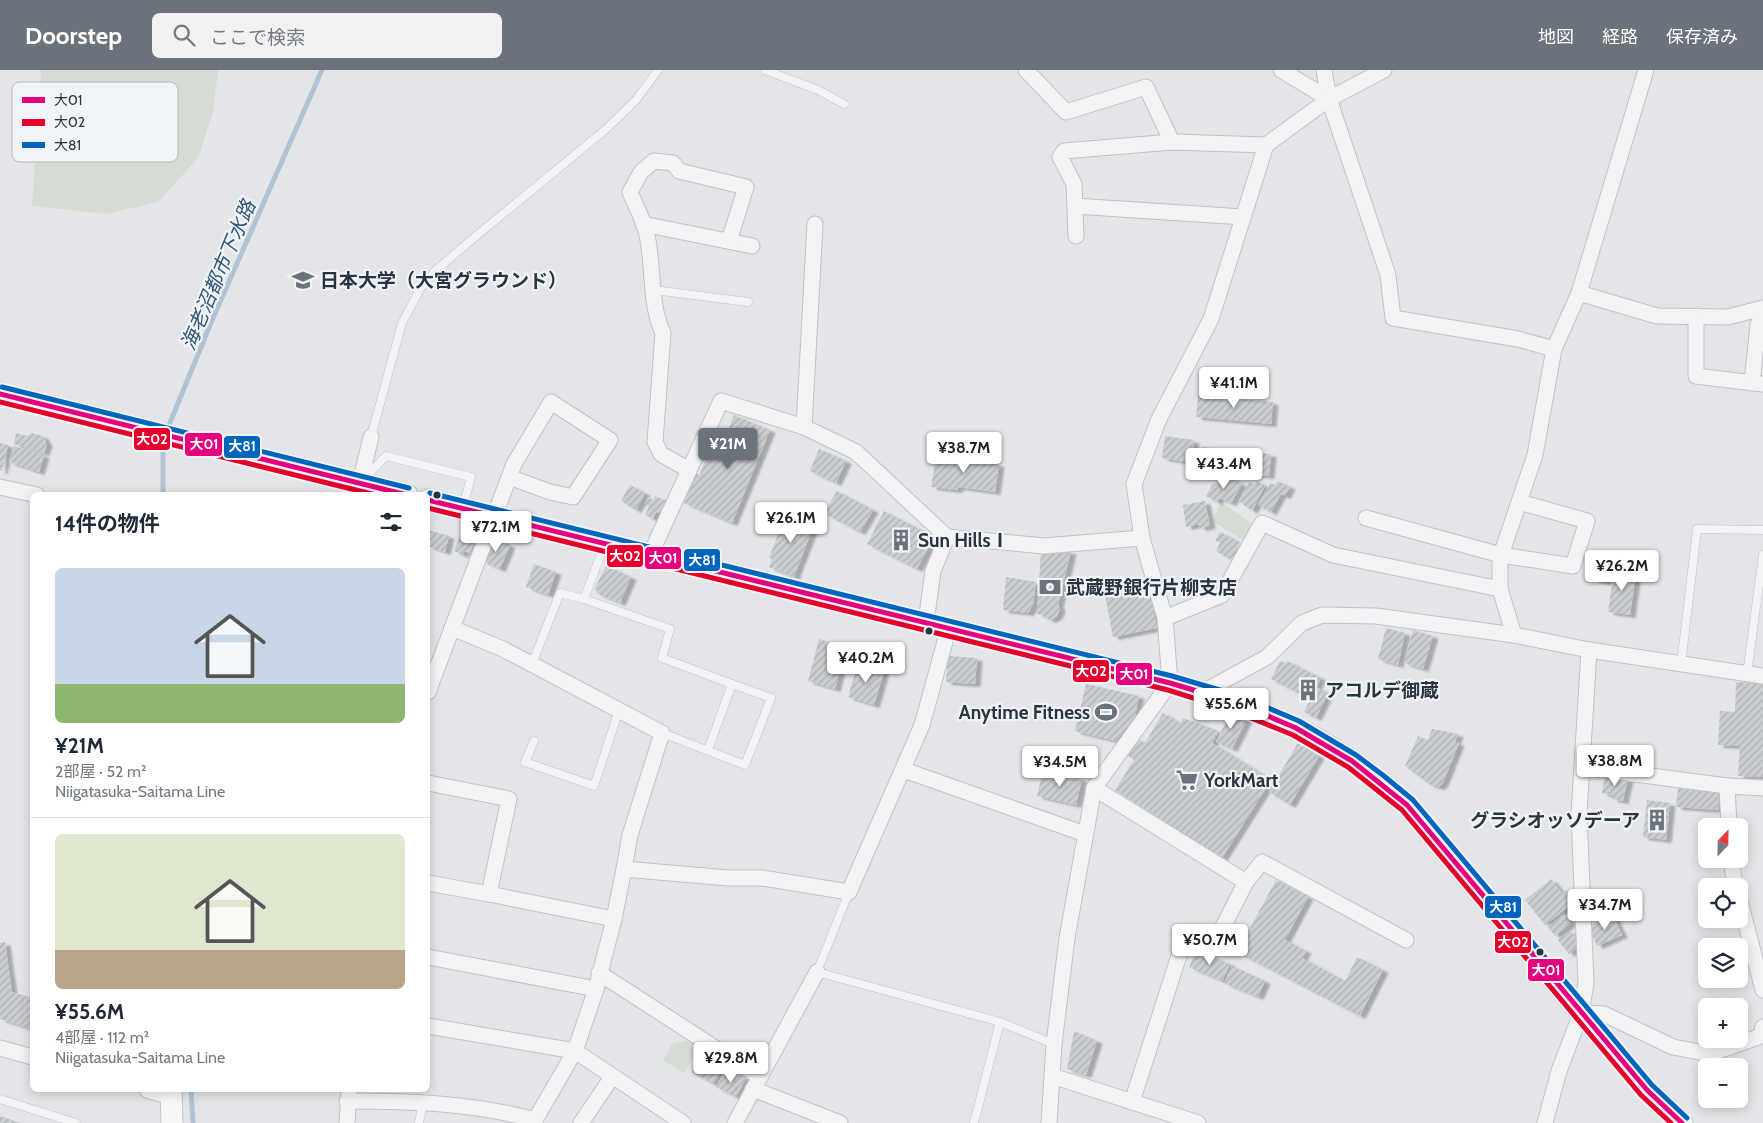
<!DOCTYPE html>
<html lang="ja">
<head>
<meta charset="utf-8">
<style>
	:root { --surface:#fff; --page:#f2f2f3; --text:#1f2937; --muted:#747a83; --line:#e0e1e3; --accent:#6a727b }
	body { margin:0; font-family:Cabin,"Noto Sans JP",sans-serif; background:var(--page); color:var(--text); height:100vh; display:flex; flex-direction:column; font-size:19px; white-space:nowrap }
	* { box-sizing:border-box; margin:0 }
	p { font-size:16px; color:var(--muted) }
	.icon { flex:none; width:28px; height:28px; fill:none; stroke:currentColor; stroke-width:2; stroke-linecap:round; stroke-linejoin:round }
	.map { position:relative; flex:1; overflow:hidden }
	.drawer { position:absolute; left:30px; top:422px; width:400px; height:600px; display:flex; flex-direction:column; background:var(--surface); border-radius:8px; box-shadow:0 2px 12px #0003 }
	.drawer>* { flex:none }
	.needle { width:32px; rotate:22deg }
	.controls { position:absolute; left:1698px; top:748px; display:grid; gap:10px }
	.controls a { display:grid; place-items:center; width:50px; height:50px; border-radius:8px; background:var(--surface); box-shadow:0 2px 12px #0003; font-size:25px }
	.price { position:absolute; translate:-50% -42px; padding:0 11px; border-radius:5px; background:#fff; color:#222; font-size:16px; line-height:32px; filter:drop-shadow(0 1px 2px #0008) }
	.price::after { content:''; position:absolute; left:50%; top:30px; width:15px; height:11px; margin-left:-8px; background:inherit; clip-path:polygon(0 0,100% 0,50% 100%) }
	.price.selected { background:var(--accent); color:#fff }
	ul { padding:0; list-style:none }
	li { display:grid; align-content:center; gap:10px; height:265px; padding:0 25px }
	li+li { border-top:1px solid var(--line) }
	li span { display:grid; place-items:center; height:155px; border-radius:8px; color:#555 }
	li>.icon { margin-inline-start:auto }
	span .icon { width:90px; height:90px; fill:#fffc; stroke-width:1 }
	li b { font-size:21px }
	h2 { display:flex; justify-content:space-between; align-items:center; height:60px; padding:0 25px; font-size:21px }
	header { display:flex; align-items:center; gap:30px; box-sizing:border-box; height:70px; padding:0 25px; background:var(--accent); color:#fff }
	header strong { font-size:24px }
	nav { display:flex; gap:28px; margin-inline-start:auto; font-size:18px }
	.search { width:350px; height:45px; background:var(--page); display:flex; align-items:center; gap:12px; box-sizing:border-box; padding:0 18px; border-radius:8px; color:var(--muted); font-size:19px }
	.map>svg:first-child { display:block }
	.green { fill:#d4dcd3 }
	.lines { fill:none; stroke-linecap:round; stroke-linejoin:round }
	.stream { stroke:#b1c3d3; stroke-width:5 }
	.building { fill:url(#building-hatch); filter:url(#shadow) }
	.lane-casing { stroke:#c1c3c6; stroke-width:9 }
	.street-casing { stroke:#c1c3c6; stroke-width:17 }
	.secondary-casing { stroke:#c1c3c6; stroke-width:23 }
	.lane { stroke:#f2f3f5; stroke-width:8 }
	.street { stroke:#f2f3f5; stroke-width:15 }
	.secondary { stroke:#f6f7f7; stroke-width:21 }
	.bus-1-casing { stroke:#f1f4f7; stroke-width:9 }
	.bus-2-casing { stroke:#f1f4f7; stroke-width:9 }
	.bus-3-casing { stroke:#f1f4f7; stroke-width:9 }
	.bus-1 { stroke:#e5007d; stroke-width:5 }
	.bus-2 { stroke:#e4002b; stroke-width:5 }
	.bus-3 { stroke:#0065bd; stroke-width:5 }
	.bus-dot { fill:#293441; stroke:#f1f4f7; stroke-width:2 }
	.labels { text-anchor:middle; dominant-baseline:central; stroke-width:4.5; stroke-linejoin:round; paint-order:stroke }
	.poi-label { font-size:19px; font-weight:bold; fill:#293441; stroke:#f1f4f7; text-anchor:start }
	.water-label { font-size:20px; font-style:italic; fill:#335575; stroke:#f1f4f7 }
	.key { fill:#f1f4f7; stroke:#b5bac0; stroke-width:1 }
	.key-label { font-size:14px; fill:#293441 }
	.line-badge { stroke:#f1f4f7; stroke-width:2 }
	.badge-label { font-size:14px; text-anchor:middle; font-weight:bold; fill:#fff }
</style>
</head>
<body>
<header>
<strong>Doorstep</strong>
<div class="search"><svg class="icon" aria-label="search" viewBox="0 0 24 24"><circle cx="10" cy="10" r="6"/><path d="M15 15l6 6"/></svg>ここで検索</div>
<nav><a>地図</a><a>経路</a><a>保存済み</a></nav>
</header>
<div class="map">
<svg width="1763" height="1053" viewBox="0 0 1763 1053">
	<defs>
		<pattern id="building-hatch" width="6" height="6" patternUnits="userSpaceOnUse" patternTransform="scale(1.25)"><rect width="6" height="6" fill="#cbcdd0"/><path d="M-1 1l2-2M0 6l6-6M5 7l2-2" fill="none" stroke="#aeb1b4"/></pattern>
		<filter id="shadow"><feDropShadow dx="5.5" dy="3" stdDeviation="1" flood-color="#0004"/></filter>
	</defs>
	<rect width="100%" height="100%" fill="#e3e5e8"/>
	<!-- green -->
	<g class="green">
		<path d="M 41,0 L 218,0 L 213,42 L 198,88 L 158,132 L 107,144 L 32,136 Z"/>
		<path d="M 1221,432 L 1257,457 L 1247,473 L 1213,451 Z"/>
		<path d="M 691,970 L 700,976 L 684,1003 L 663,990 L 672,974 Z"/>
	</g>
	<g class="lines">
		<!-- stream -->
		<g class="stream">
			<path d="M 167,360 L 213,248 L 322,0"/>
			<path d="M 163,425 L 163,370"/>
			<path d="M 191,1020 L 193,1053"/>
		</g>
	</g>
	<!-- building -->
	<g class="building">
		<path d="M 1198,325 L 1273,332 L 1271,354 L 1196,347 Z"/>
		<path d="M 734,345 L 770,360 L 732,453 L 684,433 L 696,402 L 699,406 L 715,366 L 724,370 Z"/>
		<path d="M 16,363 L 27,366 L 32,363 L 43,366 L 47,374 L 44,383 L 14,374 Z"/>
		<path d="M 1165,366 L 1194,370 L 1191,393 L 1162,388 Z"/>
		<path d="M 0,373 L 8,375 L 2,401 L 0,401 Z"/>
		<path d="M 14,376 L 44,385 L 39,402 L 9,392 Z"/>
		<path d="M 1202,377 L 1271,384 L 1269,406 L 1200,399 Z"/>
		<path d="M 819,379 L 846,391 L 836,413 L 810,401 Z"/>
		<path d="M 936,385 L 999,394 L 995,422 L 958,417 L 957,420 L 931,417 Z"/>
		<path d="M 1229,407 L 1242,414 L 1231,433 L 1219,428 L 1217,432 L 1206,426 L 1212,415 Z"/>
		<path d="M 1257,411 L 1265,416 L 1252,441 L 1239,431 L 1249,412 L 1255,415 Z"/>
		<path d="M 1278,411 L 1290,417 L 1285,426 L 1281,424 L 1271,442 L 1258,435 L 1270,413 L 1275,415 Z"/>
		<path d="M 630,415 L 645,423 L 636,440 L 621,431 Z"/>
		<path d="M 837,421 L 873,440 L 860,462 L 824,443 Z"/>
		<path d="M 655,426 L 668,431 L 662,444 L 656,442 L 653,449 L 645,445 L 649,436 L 645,435 L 648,427 L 653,430 Z"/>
		<path d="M 1205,431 L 1210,456 L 1200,458 L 1199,454 L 1186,457 L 1183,435 Z"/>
		<path d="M 884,441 L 934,467 L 917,499 L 867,474 Z"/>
		<path d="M 790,442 L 815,452 L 794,507 L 769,497 L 772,489 L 769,488 L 782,454 L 785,456 Z"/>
		<path d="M 428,460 L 449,466 L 445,482 L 428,476 Z"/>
		<path d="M 462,460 L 477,466 L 470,483 L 464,481 L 463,485 L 454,481 Z"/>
		<path d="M 1220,462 L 1246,476 L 1233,491 L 1216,481 L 1220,473 L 1215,470 Z"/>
		<path d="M 491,467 L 510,475 L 500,499 L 482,491 Z"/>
		<path d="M 1041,481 L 1071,481 L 1058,535 L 1060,539 L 1057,546 L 1051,550 L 1037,543 Z"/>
		<path d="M 534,494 L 556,502 L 548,525 L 526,517 Z"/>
		<path d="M 606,496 L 631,507 L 620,533 L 598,524 L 595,518 Z"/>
		<path d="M 1614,499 L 1636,502 L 1630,545 L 1608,542 Z"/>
		<path d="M 1594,500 L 1607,501 L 1606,512 L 1593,510 Z"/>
		<path d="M 1006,507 L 1036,512 L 1033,535 L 1028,543 L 1003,540 Z"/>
		<path d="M 1148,512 L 1157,558 L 1113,567 L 1104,521 Z"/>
		<path d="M 1386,558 L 1405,563 L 1398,595 L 1378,589 Z"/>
		<path d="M 1413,560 L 1433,566 L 1423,599 L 1404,593 Z"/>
		<path d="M 819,569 L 846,577 L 835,619 L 808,611 Z"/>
		<path d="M 948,586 L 977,588 L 975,614 L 946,612 Z"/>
		<path d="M 1280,591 L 1286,593 L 1287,591 L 1321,608 L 1316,617 L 1328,623 L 1316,648 L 1304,642 L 1310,629 L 1271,609 Z"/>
		<path d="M 858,593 L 884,601 L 874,635 L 848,627 Z"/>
		<path d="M 1736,612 L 1763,613 L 1763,707 L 1738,706 L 1740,676 L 1718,675 L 1720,641 L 1735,642 Z"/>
		<path d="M 1086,614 L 1139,626 L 1135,646 L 1116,671 L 1075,661 Z"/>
		<path d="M 1231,641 L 1247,649 L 1232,679 L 1216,672 Z"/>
		<path d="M 1163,643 L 1180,653 L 1183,648 L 1219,661 L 1212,673 L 1271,710 L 1222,788 L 1115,720 L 1134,690 L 1127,685 L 1138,669 L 1145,673 Z"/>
		<path d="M 1432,659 L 1458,664 L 1455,672 L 1459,673 L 1443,713 L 1439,717 L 1429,714 L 1405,696 L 1418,666 L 1428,670 Z"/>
		<path d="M 1298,673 L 1319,686 L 1290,735 L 1269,722 Z"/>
		<path d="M 1043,701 L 1082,709 L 1076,735 L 1037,726 Z"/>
		<path d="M 1605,704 L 1628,708 L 1623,731 L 1612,729 L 1612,725 L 1602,723 Z"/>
		<path d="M 1678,718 L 1719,720 L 1718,740 L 1676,737 Z"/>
		<path d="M 1647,730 L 1670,733 L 1666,770 L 1643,767 Z"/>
		<path d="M 1700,750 L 1720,750 L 1719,756 L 1706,756 L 1706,768 L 1700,767 Z"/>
		<path d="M 1551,809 L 1562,823 L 1566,820 L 1575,831 L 1545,855 L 1525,830 Z"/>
		<path d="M 1276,810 L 1308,827 L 1285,870 L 1306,881 L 1302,888 L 1345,911 L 1357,887 L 1383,900 L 1360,946 L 1237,882 Z"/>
		<path d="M 1564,844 L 1571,853 L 1555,866 L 1548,857 Z"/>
		<path d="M 1613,845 L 1622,865 L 1597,876 L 1588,856 Z"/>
		<path d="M 1570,860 L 1579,871 L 1578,877 L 1569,884 L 1558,870 Z"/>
		<path d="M 5,872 L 12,922 L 32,928 L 32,959 L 0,949 L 0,873 Z"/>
		<path d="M 1197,880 L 1230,894 L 1222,911 L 1189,897 Z"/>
		<path d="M 1232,896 L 1265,911 L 1258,927 L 1224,913 Z"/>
		<path d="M 1074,961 L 1097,971 L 1086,1005 L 1067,999 Z"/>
		<path d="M 704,981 L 721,992 L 717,1000 L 720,1003 L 713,1014 L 692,1002 Z"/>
		<path d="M 731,1001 L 746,1008 L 736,1027 L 716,1017 L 723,1004 L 728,1007 Z"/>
		<path d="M 0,1046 L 20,1053 L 0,1053 Z"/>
	</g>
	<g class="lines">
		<!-- lane casing -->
		<g class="lane-casing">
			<g id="lane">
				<path d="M 765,0 L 818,20 L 844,34"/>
				<path d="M 654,220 L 748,232"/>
				<path d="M 371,367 L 402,253 L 420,219 L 435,201 L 470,171 L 605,60 L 636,30 L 658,0"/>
				<path d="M 365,408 L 386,386 L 471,407 L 463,437"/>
				<path d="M 584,529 L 670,559 L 662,588 L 732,614"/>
				<path d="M 532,594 L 560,523 L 584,529 L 605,474"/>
				<path d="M 1681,595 L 1697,459 L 1763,460"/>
				<path d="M 1747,604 L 1763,485"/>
				<path d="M 662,663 L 745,695 L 771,628 L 732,614 L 708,680"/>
				<path d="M 534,671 L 525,692 L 594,716 L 619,640"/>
				<path d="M 849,822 L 817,902 L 1000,952 L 1054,974"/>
				<path d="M 0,1029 L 76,1053"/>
				<path d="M 419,1053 L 423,1031"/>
				<path d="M 974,1053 L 1000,952"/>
			</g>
		</g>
		<!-- street casing -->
		<g class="street-casing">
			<g id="street">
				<path d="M 1026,0 L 1066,42 L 1146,17 L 1172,72"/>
				<path d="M 1281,0 L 1329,29 L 1388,205 L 1393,248 L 1518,269 L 1554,279"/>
				<path d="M 1324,0 L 1329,29"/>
				<path d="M 1075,136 L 1243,147"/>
				<path d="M 643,154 L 752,176"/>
				<path d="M 815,154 L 804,357 L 856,382 L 947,467 L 1044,476 L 1142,468"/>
				<path d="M 1076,166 L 1074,114 L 1060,87 L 1064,81 L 1172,72 L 1266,75"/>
				<path d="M 1579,223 L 1657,246 L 1728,247 L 1763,238"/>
				<path d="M 1696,246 L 1696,306 L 1763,314"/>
				<path d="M 1752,313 L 1758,255 L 1763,242"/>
				<path d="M 689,400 L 661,384 L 655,372 L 663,263 C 649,233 654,197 647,165 C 644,150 635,135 630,122 L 641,102 L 654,91 L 673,93 L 679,101 L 746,117 L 729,171"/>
				<path d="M 360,413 L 371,367"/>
				<path d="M 0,417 L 37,425"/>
				<path d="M 1366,448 L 1501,485 L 1573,496 L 1587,451 L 1519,432"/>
				<path d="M 650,485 L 721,331 L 804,357"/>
				<path d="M 1165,548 L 1222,525 L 1262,453 L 1333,485 L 1500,519"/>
				<path d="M 926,552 L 933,501 L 947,467"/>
				<path d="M 452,558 L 503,579 L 662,663 L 630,765 L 624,799"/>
				<path d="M 1514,565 L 1500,519 L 1500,488 L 1535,385 L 1554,279 L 1579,223 L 1646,0"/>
				<path d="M 428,622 L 514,394 L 551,332 L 610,370 L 573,427 L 550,422 L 509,407"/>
				<path d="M 1203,622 L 1267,587 L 1302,553 L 1322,545 L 1376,546 L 1514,565 L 1589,580 L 1763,606"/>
				<path d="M 1582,697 L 1727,716"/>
				<path d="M 904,700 L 1085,764"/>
				<path d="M 428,713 L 509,729 L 489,824 L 614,849"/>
				<path d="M 1094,718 L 1246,812 L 1211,880 L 1184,870 L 1132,1032"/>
				<path d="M 1729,756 L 1727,716 L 1763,718"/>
				<path d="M 1731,789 L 1735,816"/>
				<path d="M 1246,812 L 1262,792 L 1406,870"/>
				<path d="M 428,813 L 489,824"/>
				<path d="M 1739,827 L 1763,920"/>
				<path d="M 428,887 L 596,919"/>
				<path d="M 599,903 L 760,1007"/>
				<path d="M 1581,943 L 1604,944 L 1673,977 L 1710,984 L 1761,966 L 1763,957"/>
				<path d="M 428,956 L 575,981 L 683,1053"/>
				<path d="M 0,978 L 32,987"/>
				<path d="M 1052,1006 L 1198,1053"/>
				<path d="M 753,1019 L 840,1053"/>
				<path d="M 147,1020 L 171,1027"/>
				<path d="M 347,1031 C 411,1031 473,1033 535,1050 L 575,981 L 596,919 L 614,849 L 624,799 L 728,808 L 762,808 L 849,822 L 922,655 L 949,557"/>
				<path d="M 347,1053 L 349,1020"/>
				<path d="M 581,1053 L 612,1007"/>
				<path d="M 735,1053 L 817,902"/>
				<path d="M 1049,1053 L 1054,974 L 1067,868 L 1094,718 L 1170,613 L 1165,548 L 1142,468 L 1134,414 L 1159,349 L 1211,249 L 1266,75 L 1329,29 L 1384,0"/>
				<path d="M 1545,1053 L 1559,1001 L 1581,943 L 1586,913 L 1579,745 L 1589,580"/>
			</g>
		</g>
		<!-- secondary casing -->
		<g class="secondary-casing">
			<g id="secondary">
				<path d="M 0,324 L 407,425"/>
				<path d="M 428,430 L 1170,613 C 1266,639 1332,667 1407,735 L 1581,943 L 1647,1020 L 1682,1053"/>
				<path d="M 171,1020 L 172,1053"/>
			</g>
		</g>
		<!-- lane -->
		<use href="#lane" class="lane"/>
		<!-- street -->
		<use href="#street" class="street"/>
		<!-- secondary -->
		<use href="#secondary" class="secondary"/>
		<!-- bus-1 casing -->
		<g class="bus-1-casing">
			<g id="bus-1">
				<path d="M 0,324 L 407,425"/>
				<path d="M 428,430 L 1170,613 L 1237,633 L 1296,658 L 1352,691 L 1407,735 L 1647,1020 L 1682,1053"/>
			</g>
		</g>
		<!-- bus-2 casing -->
		<g class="bus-2-casing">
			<g id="bus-2">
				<path d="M 0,332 L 376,425"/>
				<path d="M 428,438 L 1168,620 L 1234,641 L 1293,665 L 1348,697 L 1402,740 L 1641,1025 L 1671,1053"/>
			</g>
		</g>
		<!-- bus-3 casing -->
		<g class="bus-3-casing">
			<g id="bus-3">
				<path d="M 2,317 L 409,418"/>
				<path d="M 430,423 L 1172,606 L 1240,626 L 1299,651 L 1356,685 L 1384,706 L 1413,730 L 1652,1015 L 1687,1048"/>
			</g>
		</g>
		<!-- bus-1 -->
		<use href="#bus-1" class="bus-1"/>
		<!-- bus-2 -->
		<use href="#bus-2" class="bus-2"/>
		<!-- bus-3 -->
		<use href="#bus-3" class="bus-3"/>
	</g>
	<!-- icons -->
	<defs>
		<g id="university-bare" transform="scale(1.725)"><path d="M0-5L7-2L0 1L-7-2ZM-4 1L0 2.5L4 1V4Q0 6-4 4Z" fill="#6a727b" stroke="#f1f4f7" stroke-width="2.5" paint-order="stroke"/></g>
		<g id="building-bare" transform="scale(1.725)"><path d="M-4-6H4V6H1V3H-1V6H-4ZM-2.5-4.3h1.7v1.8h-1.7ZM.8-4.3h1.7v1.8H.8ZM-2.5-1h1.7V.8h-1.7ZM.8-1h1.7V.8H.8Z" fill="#6a727b" stroke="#f1f4f7" stroke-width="2.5" paint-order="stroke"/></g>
		<g id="bank-bare" transform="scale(1.725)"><path d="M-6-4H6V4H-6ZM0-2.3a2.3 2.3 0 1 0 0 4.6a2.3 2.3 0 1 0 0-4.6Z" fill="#6a727b" stroke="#f1f4f7" stroke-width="2.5" paint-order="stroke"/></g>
		<g id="stadium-bare" transform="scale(1.725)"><path d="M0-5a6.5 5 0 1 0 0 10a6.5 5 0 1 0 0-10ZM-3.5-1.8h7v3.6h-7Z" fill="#6a727b" stroke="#f1f4f7" stroke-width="2.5" paint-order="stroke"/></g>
		<g id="supermarket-bare" transform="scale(1.725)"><path d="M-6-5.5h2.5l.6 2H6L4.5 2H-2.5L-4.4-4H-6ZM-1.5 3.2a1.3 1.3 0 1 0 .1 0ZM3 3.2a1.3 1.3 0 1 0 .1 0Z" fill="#6a727b" stroke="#f1f4f7" stroke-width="2.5" paint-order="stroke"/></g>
	</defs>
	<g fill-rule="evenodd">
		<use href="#university-bare" x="303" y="210"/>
		<use href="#building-bare" x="901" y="470"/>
		<use href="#bank-bare" x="1050" y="517"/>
		<use href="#building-bare" x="1308" y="620"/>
		<use href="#stadium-bare" x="1106" y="642"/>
		<use href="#supermarket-bare" x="1187" y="710"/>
		<use href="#building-bare" x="1657" y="750"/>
	</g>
	<!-- markers -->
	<g class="bus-dot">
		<circle cx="437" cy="425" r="4.5"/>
		<circle cx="929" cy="561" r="4.5"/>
		<circle cx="1540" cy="882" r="4.5"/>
	</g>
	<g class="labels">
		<!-- poi labels -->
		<g class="poi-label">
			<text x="320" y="210">日本大学（大宮グラウンド）</text>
			<text x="918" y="470">Sun HillsⅠ</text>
			<text x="1066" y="517">武蔵野銀行片柳支店</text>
			<text x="1325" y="620">アコルデ御蔵</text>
			<text x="1090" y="642" text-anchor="end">Anytime Fitness</text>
			<text x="1204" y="710">YorkMart</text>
			<text x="1640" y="750" text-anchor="end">グラシオッソデーア</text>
		</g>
		<!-- water labels -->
		<g class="water-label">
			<text transform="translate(218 205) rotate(-67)">海老沼都市下水路</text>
		</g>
	</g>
	<!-- legend -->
	<rect x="12" y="12" width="166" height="80" rx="8" class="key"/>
	<rect x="22" y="27" width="23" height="6" fill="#e5007d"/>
	<rect x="22" y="49" width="23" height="7" fill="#e4002b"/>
	<rect x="22" y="72" width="23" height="6" fill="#0065bd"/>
	<g class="key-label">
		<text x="54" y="35">大01</text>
		<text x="54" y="57">大02</text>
		<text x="54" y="80">大81</text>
	</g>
	<g class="line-badge">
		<rect x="133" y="357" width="38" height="24" rx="5" fill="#e4002b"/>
		<rect x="184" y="362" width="39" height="25" rx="5" fill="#e5007d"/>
		<rect x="223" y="365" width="38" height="24" rx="5" fill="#0065bd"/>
		<rect x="606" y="474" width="38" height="24" rx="5" fill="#e4002b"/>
		<rect x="644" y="476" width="38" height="24" rx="5" fill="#e5007d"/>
		<rect x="683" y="478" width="38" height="24" rx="5" fill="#0065bd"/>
		<rect x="1072" y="589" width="38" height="24" rx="5" fill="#e4002b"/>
		<rect x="1115" y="592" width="38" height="24" rx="5" fill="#e5007d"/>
		<rect x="1484" y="825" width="38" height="24" rx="5" fill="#0065bd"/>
		<rect x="1494" y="860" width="38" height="24" rx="5" fill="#e4002b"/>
		<rect x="1527" y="888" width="38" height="24" rx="5" fill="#e5007d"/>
	</g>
	<g class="badge-label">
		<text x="152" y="374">大02</text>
		<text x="204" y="379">大01</text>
		<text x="242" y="381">大81</text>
		<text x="625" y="491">大02</text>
		<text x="663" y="493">大01</text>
		<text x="702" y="495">大81</text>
		<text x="1091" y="606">大02</text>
		<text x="1134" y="609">大01</text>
		<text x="1503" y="842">大81</text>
		<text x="1513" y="877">大02</text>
		<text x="1546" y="905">大01</text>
	</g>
</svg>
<div class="controls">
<a><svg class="needle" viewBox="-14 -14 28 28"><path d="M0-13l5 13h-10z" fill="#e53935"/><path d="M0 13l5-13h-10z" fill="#747a83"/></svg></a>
<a><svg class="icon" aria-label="locate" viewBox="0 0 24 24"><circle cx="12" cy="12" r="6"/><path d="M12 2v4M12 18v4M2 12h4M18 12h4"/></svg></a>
<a><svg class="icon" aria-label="layers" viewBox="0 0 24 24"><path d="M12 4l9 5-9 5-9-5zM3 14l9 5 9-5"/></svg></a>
<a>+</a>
<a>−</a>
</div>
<b class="price" style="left:1234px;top:339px">¥41.1M</b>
<b class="price selected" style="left:728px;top:400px">¥21M</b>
<b class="price" style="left:964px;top:404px">¥38.7M</b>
<b class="price" style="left:1224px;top:420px">¥43.4M</b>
<b class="price" style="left:791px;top:474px">¥26.1M</b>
<b class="price" style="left:496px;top:483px">¥72.1M</b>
<b class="price" style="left:1622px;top:522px">¥26.2M</b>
<b class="price" style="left:866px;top:614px">¥40.2M</b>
<b class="price" style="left:1231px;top:660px">¥55.6M</b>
<b class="price" style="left:1615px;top:717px">¥38.8M</b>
<b class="price" style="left:1060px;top:718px">¥34.5M</b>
<b class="price" style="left:1605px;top:861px">¥34.7M</b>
<b class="price" style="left:1210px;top:896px">¥50.7M</b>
<b class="price" style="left:731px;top:1014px">¥29.8M</b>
<section class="drawer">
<h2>14件の物件<svg class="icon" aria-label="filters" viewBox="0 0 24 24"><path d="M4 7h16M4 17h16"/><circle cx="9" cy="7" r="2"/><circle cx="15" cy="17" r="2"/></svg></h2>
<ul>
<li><span style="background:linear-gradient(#c9d6e8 75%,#8fb573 0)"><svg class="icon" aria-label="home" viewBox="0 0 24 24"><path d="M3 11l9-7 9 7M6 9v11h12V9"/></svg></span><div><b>¥21M</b><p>2部屋 · 52 m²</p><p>Niigatasuka-Saitama Line</p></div></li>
<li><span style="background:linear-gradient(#dfe7d0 75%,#b9a48a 0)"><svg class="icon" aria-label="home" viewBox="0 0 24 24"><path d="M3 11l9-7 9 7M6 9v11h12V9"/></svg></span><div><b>¥55.6M</b><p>4部屋 · 112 m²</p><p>Niigatasuka-Saitama Line</p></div></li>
</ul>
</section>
</div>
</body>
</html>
